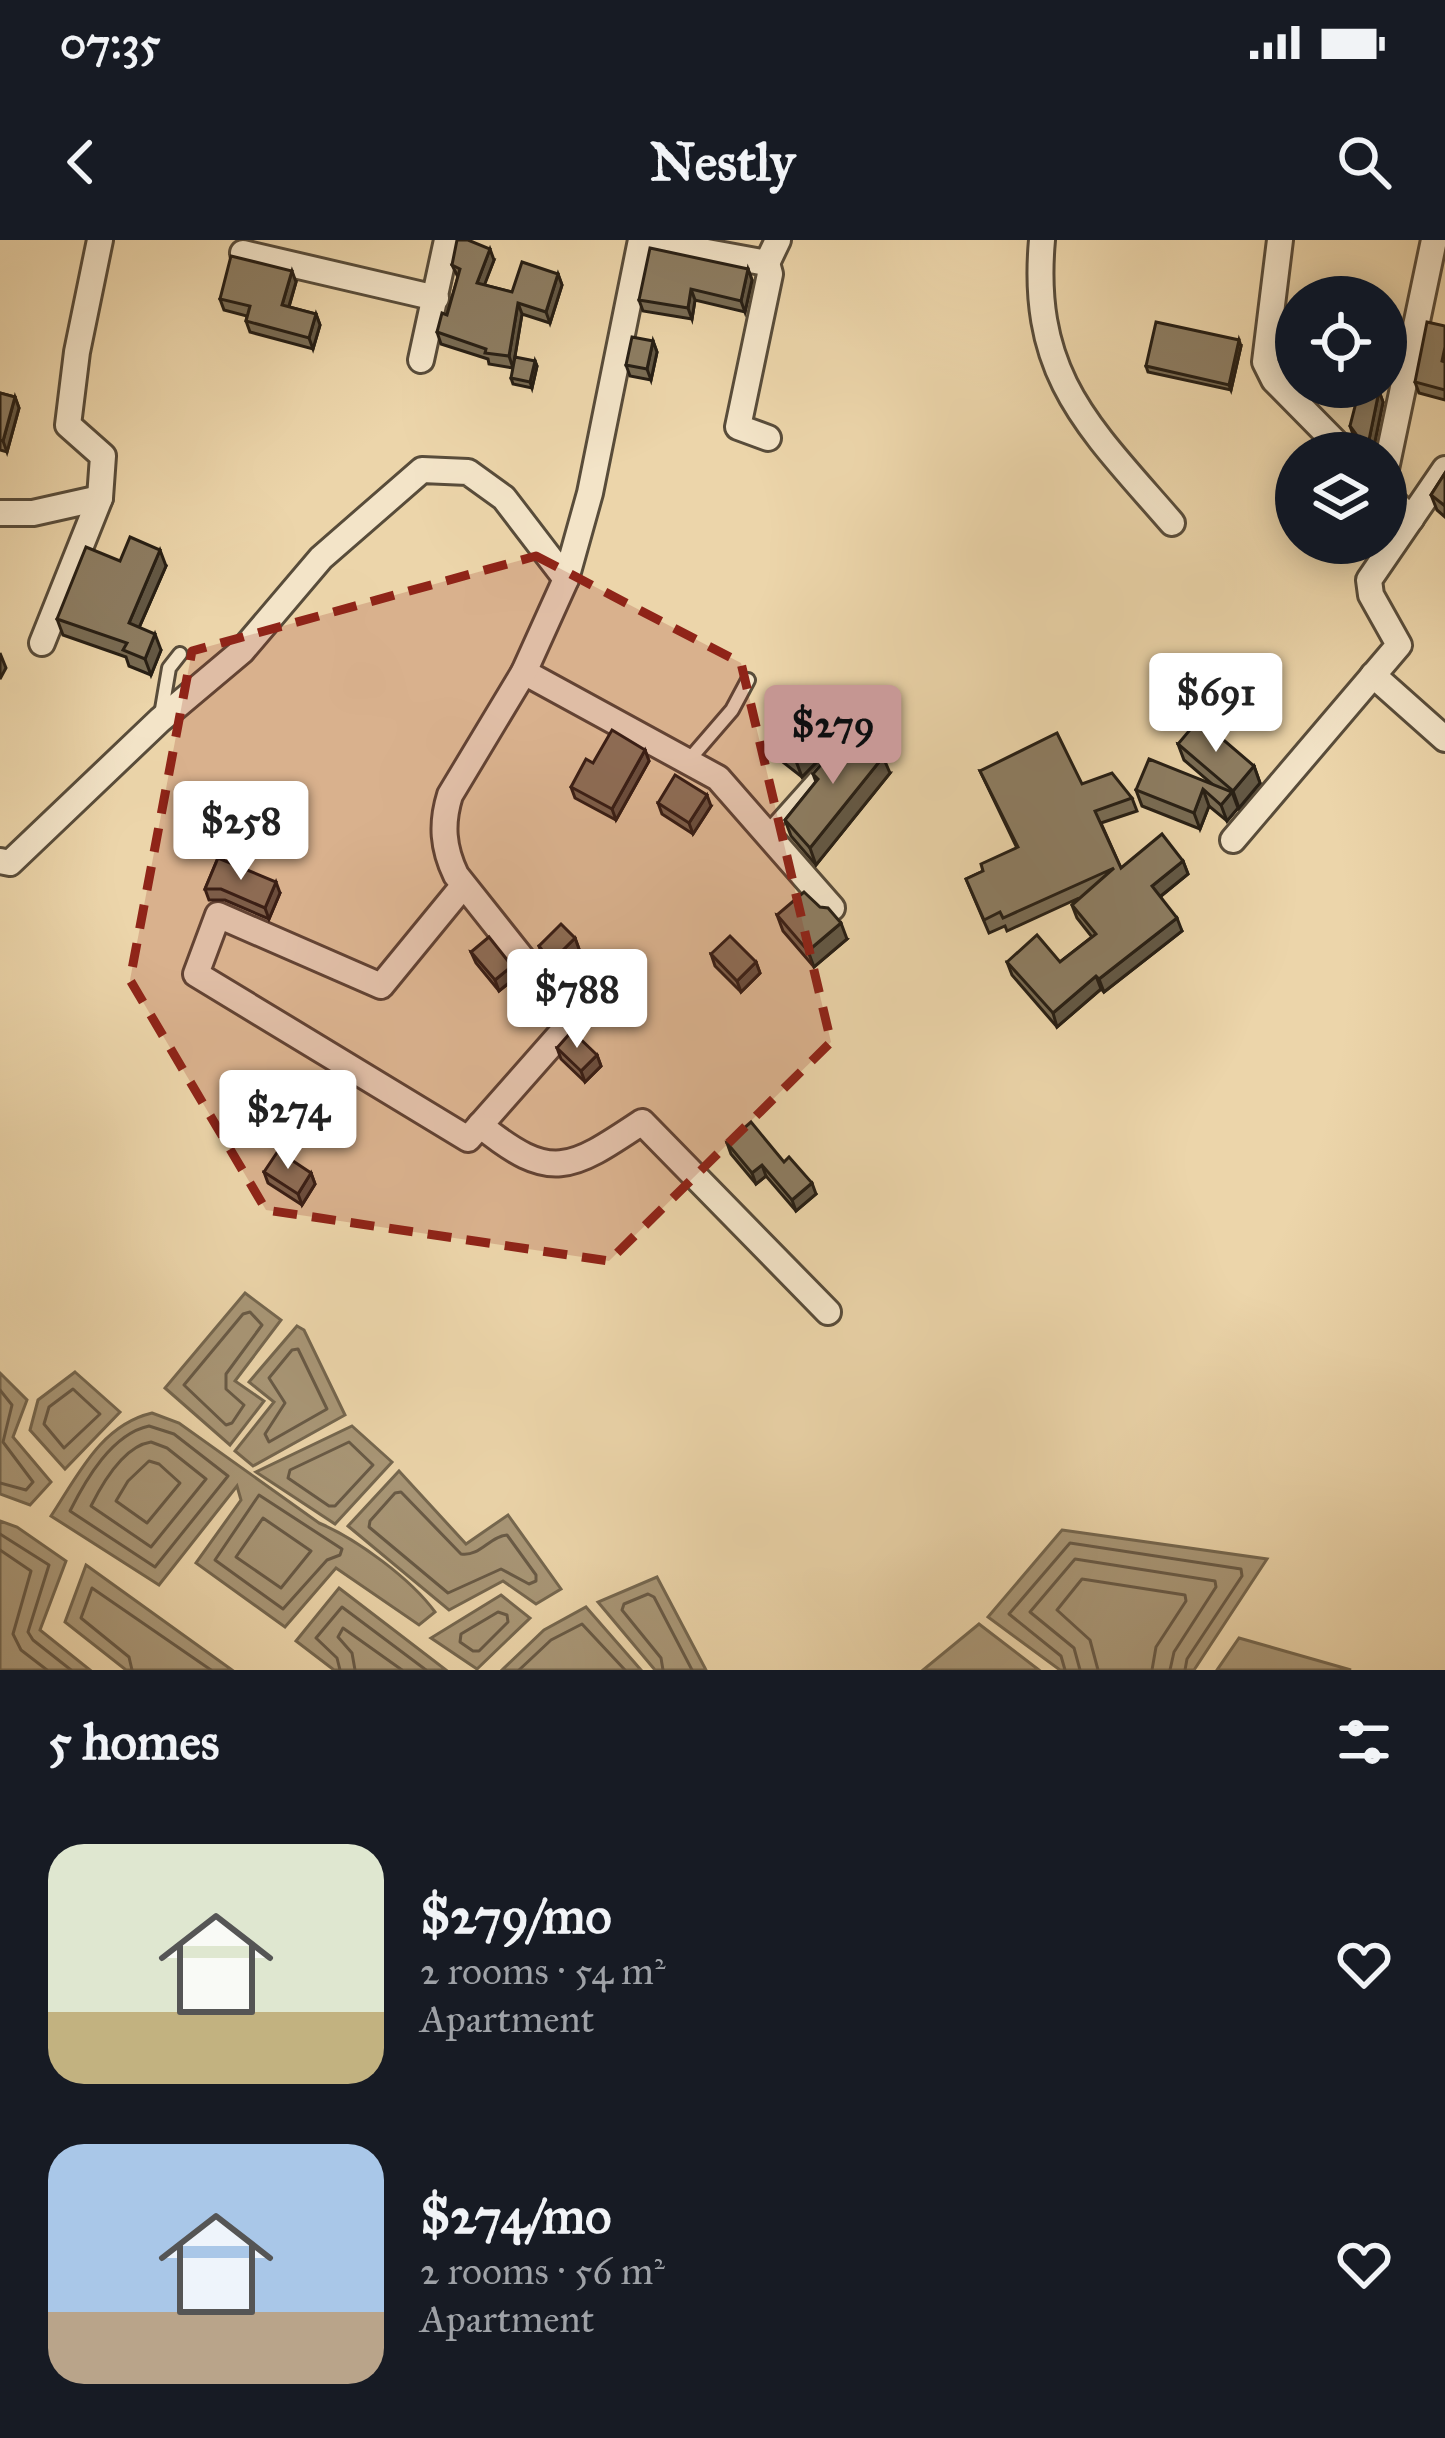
<!DOCTYPE html>
<html lang="en">
<head>
<meta charset="utf-8">
<style>
	:root { --surface:#171b24; --page:#20242c; --text:#f1f3f6; --muted:#9ea1a6; --accent:#c59692 }
	body { margin:0; font-family:"IM FELL Great Primer",serif; background:var(--page); color:var(--text); height:100vh; display:flex; flex-direction:column; font-size:45px; white-space:nowrap }
	* { box-sizing:border-box; margin:0 }
	p { font-size:39px; color:var(--muted) }
	.icon { flex:none; width:66px; height:66px; fill:none; stroke:currentColor; stroke-width:2; stroke-linecap:round; stroke-linejoin:round }
	.map { position:relative; height:1430px; overflow:hidden }
	.side { display:flex; flex-direction:column; background:var(--surface); flex:1 }
	.side>* { flex:none }
	.buttons { position:absolute; left:1275px; top:36px; display:grid; gap:24px }
	.buttons a { display:grid; place-items:center; width:132px; height:132px; border-radius:50%; background:var(--surface); box-shadow:0 6px 30px #0003; font-size:60px }
	.price { position:absolute; translate:-50% -102px; padding:0 27px; border-radius:12px; background:#fff; color:#222; font-size:39px; line-height:78px; filter:drop-shadow(0 3px 6px #0008) }
	.price::after { content:''; position:absolute; left:50%; top:72px; width:36px; height:27px; margin-left:-18px; background:inherit; clip-path:polygon(0 0,100% 0,50% 100%) }
	.price.current { background:var(--accent); color:#111 }
	ul { padding:0; list-style:none }
	li { display:flex; align-items:center; gap:36px; height:300px; padding:0 48px }
	li span { display:grid; place-items:center; flex:none; width:336px; height:240px; border-radius:36px; color:#555 }
	li>.icon { margin-inline-start:auto }
	span .icon { width:144px; height:144px; fill:#fffc; stroke-width:1 }
	li b { font-size:51px }
	h2 { display:flex; justify-content:space-between; align-items:center; height:144px; padding:0 48px; font-size:51px }
	.status { display:flex; justify-content:space-between; align-items:center; height:84px; padding:0 60px; background:var(--surface); direction:ltr }
	.status svg { height:33px; fill:currentColor }
	header { display:flex; justify-content:space-between; align-items:center; height:156px; padding:0 48px; background:var(--surface); font-size:54px; font-weight:700 }
	.map>svg:first-child { display:block }
	.water { fill:#a99777; stroke:#75674f; stroke-width:3 }
	.lines { fill:none; stroke-linecap:round; stroke-linejoin:round }
	.shore { stroke:#685a46; stroke-width:3 }
	.lane-casing { stroke:#584c3a; stroke-width:18 }
	.street-casing { stroke:#584c3a; stroke-width:30 }
	.lane { stroke:#f3e4c8; stroke-width:12 }
	.street { stroke:#f3e4c8; stroke-width:24 }
	.wall { fill:#796c54; stroke:#261e14; stroke-width:3 }
	.shaded-wall { fill:#635845; stroke:#261e14; stroke-width:3 }
	.building { fill:#8d7d62; stroke:#261e14; stroke-width:3 }
	.marked { fill:#8f2418; fill-opacity:0.2; stroke:#8f2418; stroke-width:9; stroke-dasharray:24 15; stroke-linejoin:round }
</style>
</head>
<body>
<div class="status"><b>07:35</b><svg viewBox="0 0 49 12"><path d="M0 12V9h3v3zM5 12V6h3v6zM10 12V3h3v9zM15 12V0h3v12zM26 1h20v11H26zM47 4h2v5h-2z"/></svg></div>
<header><svg class="icon" aria-label="back" viewBox="0 0 24 24"><path d="M15 5l-7 7 7 7"/></svg>Nestly<svg class="icon" aria-label="search" viewBox="0 0 24 24"><circle cx="10" cy="10" r="6"/><path d="M15 15l6 6"/></svg></header>
<div class="map">
<svg width="1445" height="1430" viewBox="0 0 1445 1430">
	<rect width="100%" height="100%" fill="#ecd5aa"/>
	<filter id="stains"><feTurbulence type="fractalNoise" baseFrequency=".00167" numOctaves="4"/><feColorMatrix values="0 0 0 0 .2 0 0 0 0 .09 0 0 0 0 .02 0 0 0 .5 -.17"/></filter>
	<radialGradient id="worn" r=".72"><stop offset=".6" stop-color="#630" stop-opacity="0"/><stop offset="1" stop-color="#630" stop-opacity=".3"/></radialGradient>
	<!-- water -->
	<g class="water">
		<path d="M 245,1053 L 281,1080 L 235,1141 L 264,1161 L 230,1205 L 165,1148 Z"/>
		<path d="M 297,1086 L 304,1090 L 345,1175 L 253,1226 L 235,1211 L 274,1162 L 249,1142 Z"/>
		<path d="M 75,1132 L 120,1172 L 65,1229 L 30,1190 L 38,1160 Z"/>
		<path d="M 0,1133 L 27,1160 L 13,1197 L 51,1242 L 30,1265 L 0,1254 Z"/>
		<path d="M 152,1173 L 179,1183 L 319,1283 C 357,1299 411,1339 435,1372 L 419,1385 L 336,1328 L 285,1387 L 196,1323 L 241,1260 L 237,1246 L 159,1345 L 51,1276 C 78,1235 101,1185 152,1173 Z"/>
		<path d="M 352,1186 L 392,1222 L 335,1284 L 256,1232 Z"/>
		<path d="M 399,1231 L 466,1304 L 508,1275 L 561,1349 L 536,1364 L 503,1341 L 449,1370 L 348,1286 Z"/>
		<path d="M 0,1281 L 17,1287 L 66,1321 L 40,1390 L 90,1430 L 0,1430 Z"/>
		<path d="M 1062,1290 L 1267,1319 L 1194,1430 L 1060,1430 L 988,1377 Z"/>
		<path d="M 86,1325 L 232,1430 L 126,1430 L 65,1382 Z"/>
		<path d="M 657,1337 L 706,1430 L 655,1430 L 598,1362 Z"/>
		<path d="M 339,1348 L 446,1430 L 334,1430 L 296,1401 Z"/>
		<path d="M 501,1355 L 530,1378 L 477,1429 L 431,1398 Z"/>
		<path d="M 586,1367 L 641,1430 L 502,1430 L 544,1390 Z"/>
		<path d="M 979,1384 L 1039,1430 L 923,1430 Z"/>
		<path d="M 1239,1398 L 1351,1430 L 1217,1430 Z"/>
	</g>
	<g class="lines">
		<!-- shore -->
		<g class="shore">
			<path d="M 250,1072 L 262,1085 L 226,1134 L 226,1149 L 244,1165 L 232,1183 L 226,1185 L 184,1145 L 243,1074 Z"/>
			<path d="M 298,1109 L 327,1169 L 269,1202 L 265,1194 L 285,1163 L 269,1138 L 292,1110 Z"/>
			<path d="M 73,1149 L 100,1174 L 64,1208 L 44,1184 L 49,1167 Z"/>
			<path d="M 0,1150 L 12,1165 L 3,1202 L 33,1242 L 26,1250 L 0,1243"/>
			<path d="M 149,1186 L 174,1194 L 228,1236 L 155,1327 L 70,1271 C 86,1239 112,1194 149,1186 Z"/>
			<path d="M 151,1202 L 167,1208 L 206,1239 L 151,1307 L 91,1266 C 102,1244 124,1206 151,1202 Z"/>
			<path d="M 349,1202 L 373,1225 L 335,1266 L 329,1266 L 288,1238 L 290,1230 Z"/>
			<path d="M 149,1221 L 159,1224 L 180,1243 L 147,1283 L 116,1261 L 128,1241 Z"/>
			<path d="M 401,1252 L 461,1314 C 480,1317 490,1296 507,1295 L 536,1335 L 536,1341 L 529,1344 L 501,1329 L 448,1353 L 369,1287 L 370,1281 L 395,1253 Z"/>
			<path d="M 259,1255 L 342,1309 L 340,1315 L 327,1320 L 283,1369 L 215,1320 Z"/>
			<path d="M 263,1278 L 311,1311 L 281,1348 L 236,1317 Z"/>
			<path d="M 0,1294 L 49,1325 L 28,1392 L 33,1400 L 71,1430"/>
			<path d="M 0,1310 L 31,1331 L 13,1394 L 21,1410 L 47,1430"/>
			<path d="M 498,1372 L 507,1375 L 508,1382 L 479,1411 L 473,1411 L 460,1402 L 461,1394 Z"/>
			<path d="M 132,1430 L 129,1417 L 81,1378 L 92,1348 L 211,1430"/>
			<path d="M 340,1430 L 337,1418 L 316,1398 L 342,1367 L 426,1430"/>
			<path d="M 355,1430 L 352,1413 L 338,1397 L 343,1388 L 402,1430"/>
			<path d="M 519,1430 L 551,1400 L 582,1384 L 625,1430"/>
			<path d="M 663,1430 L 661,1418 L 622,1370 L 624,1364 L 648,1354 L 654,1357 L 692,1430"/>
			<path d="M 1065,1430 L 1061,1416 L 1009,1374 L 1070,1303 L 1241,1329 L 1242,1336 L 1187,1419 L 1185,1430"/>
			<path d="M 1080,1430 L 1074,1408 L 1030,1372 L 1075,1319 L 1215,1341 L 1216,1347 L 1174,1412 L 1170,1430"/>
			<path d="M 1098,1430 L 1090,1400 L 1057,1370 L 1082,1339 L 1185,1355 L 1186,1361 L 1156,1407 L 1152,1430"/>
		</g>
		<!-- lane casing -->
		<g class="lane-casing">
			<g id="lane">
				<path d="M 161,475 L 169,428 L 180,414"/>
				<path d="M 688,521 L 732,470 L 748,440"/>
				<path d="M 767,592 L 825,527"/>
			</g>
		</g>
		<!-- street casing -->
		<g class="street-casing">
			<g id="street">
				<path d="M 641,0 L 767,23 L 770,34 L 738,187 L 768,198"/>
				<path d="M 1042,0 C 1030,136 1089,187 1172,283"/>
				<path d="M 1280,0 L 1265,122 L 1274,140 L 1346,213"/>
				<path d="M 243,13 L 436,58"/>
				<path d="M 767,23 L 778,0"/>
				<path d="M 421,120 L 447,0"/>
				<path d="M 1386,229 L 1434,0"/>
				<path d="M 1386,254 L 1411,279"/>
				<path d="M 0,273 L 33,273 L 100,258"/>
				<path d="M 42,403 L 100,258 L 103,216 L 68,185 L 77,112 L 100,0"/>
				<path d="M 524,432 L 718,538 L 832,668"/>
				<path d="M 1373,435 L 1445,499"/>
				<path d="M 1233,600 L 1399,405 L 1371,355 L 1369,340 L 1445,229"/>
				<path d="M 0,621 L 10,623 L 160,480 L 242,411 L 321,318 L 422,230 L 468,232 L 504,258 L 566,339"/>
				<path d="M 463,646 L 381,746 L 218,675 L 196,734 L 468,899 L 572,781 L 456,635 C 443,608 441,584 450,555 L 524,432 L 566,339 L 590,253 L 641,0"/>
				<path d="M 480,885 C 551,943 570,930 642,882 L 828,1072"/>
			</g>
		</g>
		<!-- lane -->
		<use href="#lane" class="lane"/>
		<!-- street -->
		<use href="#street" class="street"/>
	</g>
	<!-- wall -->
	<g class="wall">
		<path d="M 494,20 L 484,45 L 512,52 L 558,34 L 562,45 L 550,83 L 522,74 L 513,128 L 489,124 L 488,119 L 441,104 L 437,92 L 447,75 L 458,37 L 452,25 Z"/>
		<path d="M 748,29 L 752,40 L 745,72 L 695,60 L 692,79 L 643,71 L 639,60 Z"/>
		<path d="M 296,42 L 289,67 L 316,74 L 320,85 L 313,109 L 250,92 L 246,81 L 247,76 L 224,70 L 220,59 Z"/>
		<path d="M 1445,86 L 1445,160 L 1419,153 L 1415,142 Z"/>
		<path d="M 653,101 L 657,112 L 651,140 L 630,136 L 626,125 Z"/>
		<path d="M 1241,106 L 1231,150 L 1148,132 L 1146,126 Z"/>
		<path d="M 535,121 L 537,126 L 532,148 L 513,144 L 511,138 Z"/>
		<path d="M 1379,151 L 1383,162 L 1373,211 L 1362,208 L 1354,197 L 1350,186 Z"/>
		<path d="M 0,153 L 15,157 L 19,168 L 7,212 L 0,210 Z"/>
		<path d="M 1445,233 L 1445,277 L 1437,270 L 1431,255 Z"/>
		<path d="M 120,321 L 166,326 L 139,388 L 161,410 L 151,435 L 129,426 L 126,417 L 63,395 L 57,379 Z"/>
		<path d="M 840,498 L 802,537 L 779,519 L 773,502 Z"/>
		<path d="M 1178,504 L 1254,526 L 1260,543 L 1239,568 L 1238,566 L 1238,568 L 1227,581 L 1209,566 L 1200,589 L 1142,566 L 1136,550 L 1211,543 L 1184,520 Z"/>
		<path d="M 645,510 L 649,521 L 616,580 L 575,558 L 571,547 L 593,523 Z"/>
		<path d="M 980,531 L 1132,558 L 1137,571 L 1101,583 L 1121,628 L 1183,621 L 1188,634 L 1160,657 L 1182,691 L 1104,752 L 1101,749 L 1057,787 L 1012,735 L 1007,722 L 1060,722 L 1092,697 L 1077,678 L 1072,665 L 1079,658 L 1007,691 L 1005,686 L 989,693 L 966,639 L 983,631 L 1017,608 Z"/>
		<path d="M 890,533 L 816,625 L 791,596 L 785,580 L 816,542 L 813,534 Z"/>
		<path d="M 658,563 L 711,566 L 693,594 L 662,574 Z"/>
		<path d="M 218,618 L 280,653 L 269,679 L 225,660 L 209,660 L 205,649 Z"/>
		<path d="M 777,675 L 847,699 L 814,727 L 783,691 Z"/>
		<path d="M 575,698 L 579,709 L 555,733 L 543,717 L 539,706 Z"/>
		<path d="M 471,712 L 512,726 L 516,737 L 499,751 L 476,723 Z"/>
		<path d="M 711,714 L 756,722 L 760,733 L 741,752 L 715,726 Z"/>
		<path d="M 557,808 L 597,815 L 601,826 L 585,842 L 561,819 Z"/>
		<path d="M 727,903 L 784,922 L 816,954 L 796,971 L 766,936 L 756,944 L 731,914 Z"/>
		<path d="M 264,932 L 311,933 L 315,944 L 302,965 L 268,943 Z"/>
	</g>
	<!-- shaded-wall -->
	<g class="shaded-wall">
		<path d="M 490,9 L 494,20 L 481,54 L 477,43 Z"/>
		<path d="M 748,29 L 752,40 L 745,72 L 741,61 Z"/>
		<path d="M 292,31 L 296,42 L 286,76 L 282,65 Z"/>
		<path d="M 558,34 L 562,45 L 550,83 L 546,72 Z"/>
		<path d="M 691,49 L 695,60 L 692,79 L 688,68 Z"/>
		<path d="M 518,63 L 522,74 L 513,128 L 509,116 Z"/>
		<path d="M 316,74 L 320,85 L 313,109 L 309,98 Z"/>
		<path d="M 1239,100 L 1241,106 L 1231,150 L 1229,145 Z"/>
		<path d="M 653,101 L 657,112 L 651,140 L 647,129 Z"/>
		<path d="M 535,121 L 537,126 L 532,148 L 530,142 Z"/>
		<path d="M 1379,151 L 1383,162 L 1373,211 L 1369,200 Z"/>
		<path d="M 15,157 L 19,168 L 7,212 L 3,201 Z"/>
		<path d="M 160,310 L 166,326 L 134,399 L 129,383 Z"/>
		<path d="M 155,394 L 161,410 L 151,435 L 145,419 Z"/>
		<path d="M 0,413 L 6,428 L 0,439 Z"/>
		<path d="M 834,481 L 840,498 L 802,537 L 796,521 Z"/>
		<path d="M 645,510 L 649,521 L 616,580 L 612,569 Z"/>
		<path d="M 883,517 L 890,533 L 816,625 L 810,608 Z"/>
		<path d="M 1254,526 L 1260,543 L 1239,568 L 1233,551 Z"/>
		<path d="M 1203,549 L 1209,566 L 1200,589 L 1194,573 Z"/>
		<path d="M 1232,552 L 1238,568 L 1227,581 L 1221,565 Z"/>
		<path d="M 707,555 L 711,566 L 693,594 L 689,583 Z"/>
		<path d="M 1183,621 L 1188,634 L 1157,659 L 1152,646 Z"/>
		<path d="M 276,642 L 280,653 L 269,679 L 265,668 Z"/>
		<path d="M 1177,678 L 1182,691 L 1104,752 L 1099,739 Z"/>
		<path d="M 841,683 L 847,699 L 814,727 L 808,711 Z"/>
		<path d="M 575,698 L 579,709 L 555,733 L 551,722 Z"/>
		<path d="M 756,722 L 760,733 L 741,752 L 737,741 Z"/>
		<path d="M 512,726 L 516,737 L 499,751 L 495,740 Z"/>
		<path d="M 1096,736 L 1101,749 L 1057,787 L 1053,773 Z"/>
		<path d="M 597,815 L 601,826 L 585,842 L 581,831 Z"/>
		<path d="M 762,925 L 766,936 L 756,944 L 752,933 Z"/>
		<path d="M 311,933 L 315,944 L 302,965 L 298,954 Z"/>
		<path d="M 812,943 L 816,954 L 796,971 L 792,960 Z"/>
	</g>
	<!-- building -->
	<g class="building">
		<path d="M 457,0 L 468,0 L 490,9 L 477,43 L 512,52 L 522,22 L 558,34 L 546,72 L 518,63 L 509,116 L 485,113 L 486,109 L 437,92 L 442,73 L 447,75 L 460,29 L 452,25 Z"/>
		<path d="M 650,8 L 748,29 L 741,61 L 691,49 L 688,68 L 639,60 Z"/>
		<path d="M 231,16 L 292,31 L 282,65 L 316,74 L 309,98 L 246,81 L 250,66 L 220,59 Z"/>
		<path d="M 1156,82 L 1239,100 L 1229,145 L 1146,126 Z"/>
		<path d="M 1427,82 L 1445,86 L 1445,107 L 1442,121 L 1445,122 L 1445,150 L 1415,142 Z"/>
		<path d="M 632,97 L 653,101 L 647,129 L 626,125 Z"/>
		<path d="M 515,117 L 535,121 L 530,142 L 511,138 Z"/>
		<path d="M 1360,147 L 1379,151 L 1369,200 L 1358,197 L 1350,186 Z"/>
		<path d="M 0,153 L 15,157 L 3,201 L 0,200 Z"/>
		<path d="M 1445,233 L 1445,266 L 1431,255 Z"/>
		<path d="M 130,297 L 160,310 L 129,383 L 155,394 L 145,419 L 123,410 L 127,403 L 57,379 L 86,307 L 120,321 Z"/>
		<path d="M 807,460 L 834,481 L 796,521 L 773,502 Z"/>
		<path d="M 1199,479 L 1254,526 L 1233,551 L 1178,504 Z"/>
		<path d="M 612,490 L 645,510 L 612,569 L 571,547 L 586,519 L 593,523 Z"/>
		<path d="M 848,493 L 852,496 L 855,494 L 883,517 L 810,608 L 785,580 L 818,539 L 813,534 Z"/>
		<path d="M 1057,493 L 1082,544 L 1112,533 L 1132,558 L 1095,571 L 1121,628 L 1162,594 L 1183,621 L 1152,646 L 1177,678 L 1099,739 L 1096,736 L 1053,773 L 1007,722 L 1037,695 L 1060,722 L 1096,694 L 1072,665 L 1114,628 L 1003,678 L 1000,672 L 984,680 L 966,639 L 983,631 L 981,624 L 1018,607 L 980,531 Z"/>
		<path d="M 1149,519 L 1232,552 L 1221,565 L 1203,549 L 1194,573 L 1136,550 Z"/>
		<path d="M 675,535 L 707,555 L 689,583 L 658,563 Z"/>
		<path d="M 218,618 L 276,642 L 265,668 L 221,649 L 205,649 Z"/>
		<path d="M 804,652 L 820,667 L 828,668 L 841,683 L 808,711 L 777,675 Z"/>
		<path d="M 561,684 L 575,698 L 551,722 L 539,706 Z"/>
		<path d="M 730,696 L 756,722 L 737,741 L 711,714 Z"/>
		<path d="M 489,697 L 512,726 L 495,740 L 471,712 Z"/>
		<path d="M 572,791 L 597,815 L 581,831 L 557,808 Z"/>
		<path d="M 751,882 L 784,922 L 789,917 L 812,943 L 792,960 L 762,925 L 752,933 L 727,903 Z"/>
		<path d="M 278,911 L 311,933 L 298,954 L 264,932 Z"/>
	</g>
	<!-- marked area -->
	<path class="marked" d="M 536,316 L 741,423 L 831,802 L 609,1021 L 266,970 L 130,740 L 192,411 Z"/>
	<rect width="100%" height="100%" filter="url(#stains)"/>
	<rect width="100%" height="100%" fill="url(#worn)"/>
</svg>
<div class="buttons">
<a><svg class="icon" aria-label="locate" viewBox="0 0 24 24"><circle cx="12" cy="12" r="6"/><path d="M12 2v4M12 18v4M2 12h4M18 12h4"/></svg></a>
<a><svg class="icon" aria-label="layers" viewBox="0 0 24 24"><path d="M12 4l9 5-9 5-9-5zM3 14l9 5 9-5"/></svg></a>
</div>
<b class="price" style="left:1216px;top:515px">$691</b>
<b class="price current" style="left:833px;top:547px">$279</b>
<b class="price" style="left:241px;top:643px">$258</b>
<b class="price" style="left:577px;top:811px">$788</b>
<b class="price" style="left:288px;top:932px">$274</b>
</div>
<section class="side">
<h2>5 homes<svg class="icon" aria-label="filters" viewBox="0 0 24 24"><path d="M4 7h16M4 17h16"/><circle cx="9" cy="7" r="2"/><circle cx="15" cy="17" r="2"/></svg></h2>
<ul>
<li><span style="background:linear-gradient(#dfe7d0 70%,#c2b280 0)"><svg class="icon" aria-label="home" viewBox="0 0 24 24"><path d="M3 11l9-7 9 7M6 9v11h12V9"/></svg></span><div><b>$279/mo</b><p>2 rooms · 54 m²</p><p>Apartment</p></div><svg class="icon" aria-label="heart" viewBox="0 0 24 24"><path d="M12 20l-8-8c-3-5 5-10 8-4 3-6 11-1 8 4z"/></svg></li>
<li><span style="background:linear-gradient(#a9c7e8 70%,#b9a48a 0)"><svg class="icon" aria-label="home" viewBox="0 0 24 24"><path d="M3 11l9-7 9 7M6 9v11h12V9"/></svg></span><div><b>$274/mo</b><p>2 rooms · 56 m²</p><p>Apartment</p></div><svg class="icon" aria-label="heart" viewBox="0 0 24 24"><path d="M12 20l-8-8c-3-5 5-10 8-4 3-6 11-1 8 4z"/></svg></li>
</ul>
</section>
</body>
</html>
